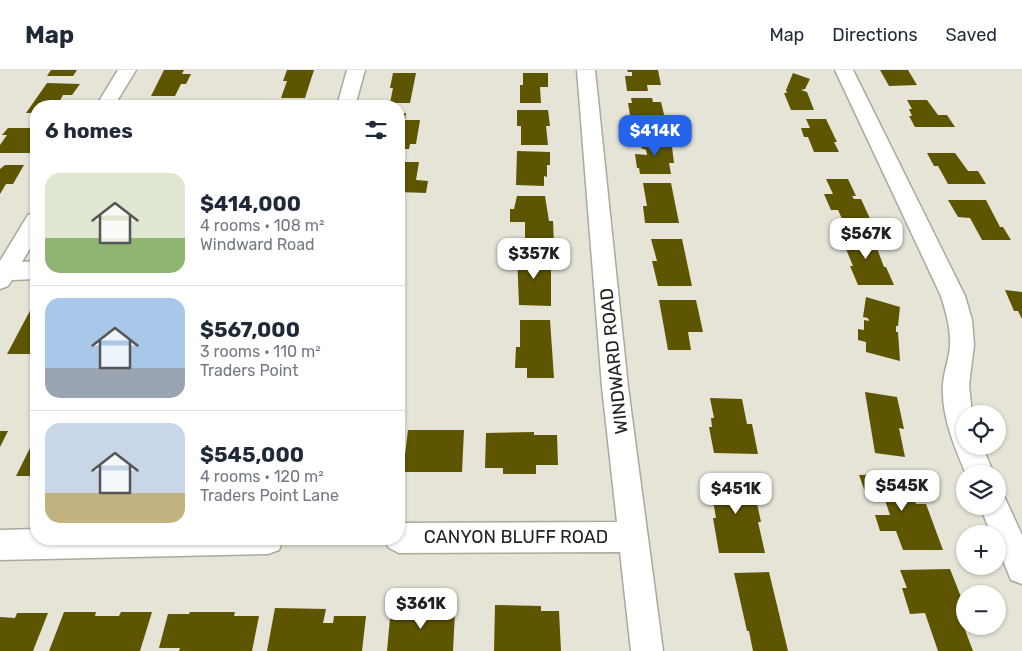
<!DOCTYPE html>
<html lang="en">
<head>
<meta charset="utf-8">
<style>
	:root { --surface:#fff; --page:#f2f2f3; --text:#1f2937; --muted:#747a83; --line:#e0e1e3; --accent:#2563eb }
	body { margin:0; font-family:Rubik,sans-serif; background:var(--page); color:var(--text); height:100vh; display:flex; flex-direction:column; font-size:19px; white-space:nowrap }
	* { box-sizing:border-box; margin:0 }
	p { font-size:16px; color:var(--muted) }
	.icon { flex:none; width:28px; height:28px; fill:none; stroke:currentColor; stroke-width:2; stroke-linecap:round; stroke-linejoin:round }
	.map { position:relative; flex:1; overflow:hidden }
	.panel { position:absolute; left:30px; top:30px; width:375px; height:445px; display:flex; flex-direction:column; background:var(--surface); border-radius:20px; box-shadow:0 1px 4px #0004 }
	.panel>* { flex:none }
	.buttons { position:absolute; left:956px; top:335px; display:grid; gap:10px }
	.buttons a { display:grid; place-items:center; width:50px; height:50px; border-radius:50%; background:var(--surface); box-shadow:0 1px 4px #0004; font-size:25px }
	.price { position:absolute; translate:-50% -42px; padding:0 11px; border-radius:10px; background:#fff; color:#222; font-size:16px; line-height:32px; filter:drop-shadow(0 1px 2px #0008) }
	.price::after { content:''; position:absolute; left:50%; top:30px; width:15px; height:11px; margin-left:-8px; background:inherit; clip-path:polygon(0 0,100% 0,50% 100%) }
	.price.active { background:var(--accent); color:#fff }
	ul { padding:0; list-style:none }
	li { display:flex; align-items:center; gap:15px; height:125px; padding:0 15px }
	li+li { border-top:1px solid var(--line) }
	li span { display:grid; place-items:center; flex:none; width:140px; height:100px; border-radius:15px; color:#555 }
	li>.icon { margin-inline-start:auto }
	span .icon { width:60px; height:60px; fill:#fffc; stroke-width:1 }
	li b { font-size:21px }
	h2 { display:flex; justify-content:space-between; align-items:center; height:60px; padding:0 15px; font-size:21px }
	header { display:flex; align-items:center; gap:30px; box-sizing:border-box; height:70px; padding:0 25px; background:var(--surface); border-bottom:1px solid var(--line) }
	header strong { font-size:24px }
	nav { display:flex; gap:28px; margin-inline-start:auto; font-size:18px }
	.map>svg:first-child { display:block }
	.building { fill:#5e5500 }
	.lines { fill:none; stroke-linecap:round; stroke-linejoin:round }
	.minor-casing { stroke:#aaa99d; stroke-width:3 }
	.minor { fill:#fff; fill-rule:evenodd }
	.labels { text-anchor:middle; dominant-baseline:central; stroke-width:5; stroke-linejoin:round; paint-order:stroke }
	.street-label { font-size:18px; fill:#23221e; stroke:#fff }
</style>
</head>
<body>
<header>
<strong>Map</strong>
<nav><a>Map</a><a>Directions</a><a>Saved</a></nav>
</header>
<div class="map">
<svg width="1022" height="581" viewBox="0 0 1022 581">
	<rect width="100%" height="100%" fill="#e5e4d7"/>
	<!-- building -->
	<g class="building">
		<path d="M 51,0 L 77,0 L 73,6 L 47,6 Z"/>
		<path d="M 164,0 L 184,0 L 182,4 L 191,4 L 186,14 L 181,14 L 175,26 L 151,26 Z"/>
		<path d="M 287,0 L 314,0 L 305,28 L 281,28 L 287,11 L 283,11 Z"/>
		<path d="M 627,0 L 658,0 L 661,15 L 647,15 L 648,21 L 627,21 L 625,6 L 632,6 L 632,2 L 628,2 Z"/>
		<path d="M 880,0 L 908,0 L 917,15 L 889,16 Z"/>
		<path d="M 393,3 L 416,3 L 410,33 L 390,33 L 393,18 L 390,18 Z"/>
		<path d="M 523,3 L 548,3 L 548,17 L 540,17 L 541,33 L 520,33 L 520,15 L 523,15 Z"/>
		<path d="M 793,3 L 810,9 L 805,19 L 801,20 L 807,22 L 814,40 L 791,40 L 784,23 L 787,23 L 786,20 Z"/>
		<path d="M 47,13 L 80,14 L 72,25 L 63,25 L 57,36 L 36,36 L 36,43 L 26,43 Z"/>
		<path d="M 631,28 L 652,28 L 653,32 L 661,32 L 668,61 L 638,61 L 635,45 L 630,45 L 628,33 L 632,33 Z"/>
		<path d="M 907,30 L 927,30 L 938,45 L 947,45 L 955,57 L 915,57 L 909,46 L 912,46 L 909,39 L 912,39 Z"/>
		<path d="M 517,40 L 548,40 L 550,56 L 546,56 L 548,75 L 521,75 L 521,56 L 517,56 Z"/>
		<path d="M 399,43 L 406,43 L 405,50 L 420,50 L 416,74 L 410,74 L 409,79 L 399,79 Z"/>
		<path d="M 806,49 L 826,49 L 837,72 L 834,72 L 839,82 L 814,82 L 808,67 L 804,67 L 801,58 L 810,58 Z"/>
		<path d="M 8,58 L 36,58 L 36,66 L 32,71 L 36,71 L 36,79 L 33,83 L 0,83 L 0,75 L 7,65 L 2,65 Z"/>
		<path d="M 640,68 L 671,69 L 674,93 L 669,93 L 671,104 L 640,104 L 639,98 L 637,98 L 635,84 L 647,85 L 646,80 L 641,78 Z"/>
		<path d="M 517,81 L 550,82 L 550,95 L 547,95 L 547,107 L 544,106 L 544,116 L 516,115 Z"/>
		<path d="M 927,83 L 955,83 L 968,101 L 978,101 L 986,114 L 948,114 L 938,96 L 934,96 Z"/>
		<path d="M 399,92 L 419,92 L 416,110 L 428,111 L 426,123 L 399,122 Z"/>
		<path d="M 5,95 L 24,95 L 13,114 L 6,114 L 0,124 L 0,99 Z"/>
		<path d="M 826,109 L 848,109 L 856,126 L 852,126 L 854,129 L 861,129 L 872,153 L 844,153 L 838,140 L 831,140 L 824,124 L 833,124 Z"/>
		<path d="M 643,113 L 671,113 L 679,153 L 645,153 L 643,136 L 647,136 Z"/>
		<path d="M 517,126 L 545,126 L 549,151 L 553,151 L 554,174 L 525,173 L 525,152 L 510,152 L 510,139 L 514,139 Z"/>
		<path d="M 948,130 L 986,130 L 1000,157 L 1003,157 L 1011,170 L 982,170 L 970,148 L 958,147 Z"/>
		<path d="M 838,165 L 872,165 L 884,197 L 886,197 L 894,215 L 858,215 L 850,196 L 853,196 L 846,179 L 843,179 Z"/>
		<path d="M 651,169 L 682,169 L 692,216 L 658,216 L 652,191 L 657,191 Z"/>
		<path d="M 517,185 L 551,186 L 551,236 L 519,235 Z"/>
		<path d="M 1005,220 L 1022,222 L 1022,249 L 1018,241 L 1014,241 Z"/>
		<path d="M 866,227 L 900,237 L 898,256 L 896,256 L 896,262 L 898,262 L 900,291 L 866,282 L 866,272 L 858,270 L 858,259 L 864,260 L 864,250 L 869,251 L 868,248 L 863,247 Z"/>
		<path d="M 659,230 L 696,230 L 703,262 L 688,262 L 691,280 L 668,280 Z"/>
		<path d="M 32,237 L 36,237 L 36,284 L 7,284 Z"/>
		<path d="M 520,250 L 550,250 L 554,308 L 527,308 L 527,298 L 515,298 L 516,277 L 520,277 Z"/>
		<path d="M 865,322 L 897,327 L 904,359 L 899,358 L 905,387 L 875,383 Z"/>
		<path d="M 710,328 L 742,329 L 747,354 L 752,354 L 758,384 L 714,383 L 709,357 L 712,357 L 711,348 L 714,348 Z"/>
		<path d="M 408,360 L 464,360 L 462,402 L 403,402 Z"/>
		<path d="M 0,361 L 8,361 L 0,377 Z"/>
		<path d="M 534,362 L 534,365 L 557,365 L 558,395 L 536,395 L 536,404 L 503,404 L 503,398 L 485,398 L 486,363 Z"/>
		<path d="M 32,374 L 36,374 L 36,406 L 16,406 Z"/>
		<path d="M 905,404 L 916,434 L 926,434 L 943,480 L 903,480 L 896,461 L 880,461 L 875,445 L 890,445 L 885,430 L 868,430 L 859,405 Z"/>
		<path d="M 709,406 L 751,406 L 761,452 L 758,452 L 765,483 L 719,483 L 713,448 L 716,448 Z"/>
		<path d="M 950,499 L 965,537 L 965,552 L 962,552 L 973,581 L 938,581 L 925,543 L 910,544 L 902,518 L 907,518 L 900,500 Z"/>
		<path d="M 769,502 L 788,581 L 753,581 L 749,561 L 747,561 L 734,503 Z"/>
		<path d="M 495,535 L 541,536 L 541,541 L 559,541 L 561,581 L 494,581 Z"/>
		<path d="M 391,537 L 435,537 L 435,542 L 455,542 L 453,581 L 387,581 Z"/>
		<path d="M 275,538 L 326,539 L 323,553 L 333,553 L 334,546 L 366,546 L 362,581 L 267,581 Z"/>
		<path d="M 64,542 L 96,542 L 95,546 L 119,546 L 121,542 L 152,542 L 140,581 L 49,581 Z"/>
		<path d="M 190,542 L 235,542 L 234,546 L 259,546 L 252,581 L 179,581 L 180,578 L 159,578 L 168,544 L 189,544 Z"/>
		<path d="M 17,543 L 48,543 L 33,581 L 0,581 L 0,547 L 15,548 Z"/>
	</g>
	<g class="lines">
		<!-- minor casing -->
		<g class="minor-casing">
			<g id="minor">
				<path d="M 118,0 L 136,0 L 114,36 L 96,36 Z"/>
				<path d="M 347,0 L 365,0 L 355,36 L 337,36 Z"/>
				<path d="M 577,0 L 595,0 L 628,317 L 663,581 L 631,581 L 620,482 L 399,483 L 389,478 L 384,469 L 399,469 L 399,453 L 617,452 L 602,317 Z"/>
				<path d="M 835,0 L 853,0 L 965,226 L 972,250 L 974,275 L 969,315 L 972,344 L 965,344 L 965,376 L 982,376 L 994,404 L 966,404 C 954,376 941,345 943,314 C 944,301 949,289 950,276 C 951,259 946,242 941,226 Z"/>
				<path d="M 36,142 L 36,168 L 22,192 L 36,191 L 36,209 L 12,210 L 8,216 L 0,219 L 0,191 L 28,145 Z"/>
				<path d="M 998,423 L 1004,426 L 1022,465 L 1022,514 L 1011,510 L 998,478 L 998,464 L 991,464 L 980,436 L 998,436 Z"/>
				<path d="M 36,459 L 36,469 L 283,469 L 279,480 L 268,484 L 0,490 L 0,460 Z"/>
			</g>
		</g>
		<!-- minor -->
		<use href="#minor" class="minor"/>
	</g>
	<g class="labels">
		<!-- street labels -->
		<g class="street-label">
			<text transform="translate(614 291) rotate(-96)">WINDWARD ROAD</text>
			<text x="516" y="467">CANYON BLUFF ROAD</text>
		</g>
	</g>
</svg>
<div class="buttons">
<a><svg class="icon" aria-label="locate" viewBox="0 0 24 24"><circle cx="12" cy="12" r="6"/><path d="M12 2v4M12 18v4M2 12h4M18 12h4"/></svg></a>
<a><svg class="icon" aria-label="layers" viewBox="0 0 24 24"><path d="M12 4l9 5-9 5-9-5zM3 14l9 5 9-5"/></svg></a>
<a>+</a>
<a>−</a>
</div>
<b class="price active" style="left:655px;top:87px">$414K</b>
<b class="price" style="left:866px;top:190px">$567K</b>
<b class="price" style="left:534px;top:210px">$357K</b>
<b class="price" style="left:902px;top:442px">$545K</b>
<b class="price" style="left:736px;top:445px">$451K</b>
<b class="price" style="left:421px;top:560px">$361K</b>
<section class="panel">
<h2>6 homes<svg class="icon" aria-label="filters" viewBox="0 0 24 24"><path d="M4 7h16M4 17h16"/><circle cx="9" cy="7" r="2"/><circle cx="15" cy="17" r="2"/></svg></h2>
<ul>
<li><span style="background:linear-gradient(#dfe7d0 65%,#8fb573 0)"><svg class="icon" aria-label="home" viewBox="0 0 24 24"><path d="M3 11l9-7 9 7M6 9v11h12V9"/></svg></span><div><b>$414,000</b><p>4 rooms · 108 m²</p><p>Windward Road</p></div></li>
<li><span style="background:linear-gradient(#a9c7e8 70%,#9aa5b1 0)"><svg class="icon" aria-label="home" viewBox="0 0 24 24"><path d="M3 11l9-7 9 7M6 9v11h12V9"/></svg></span><div><b>$567,000</b><p>3 rooms · 110 m²</p><p>Traders Point</p></div></li>
<li><span style="background:linear-gradient(#c9d6e8 70%,#c2b280 0)"><svg class="icon" aria-label="home" viewBox="0 0 24 24"><path d="M3 11l9-7 9 7M6 9v11h12V9"/></svg></span><div><b>$545,000</b><p>4 rooms · 120 m²</p><p>Traders Point Lane</p></div></li>
</ul>
</section>
</div>
</body>
</html>
